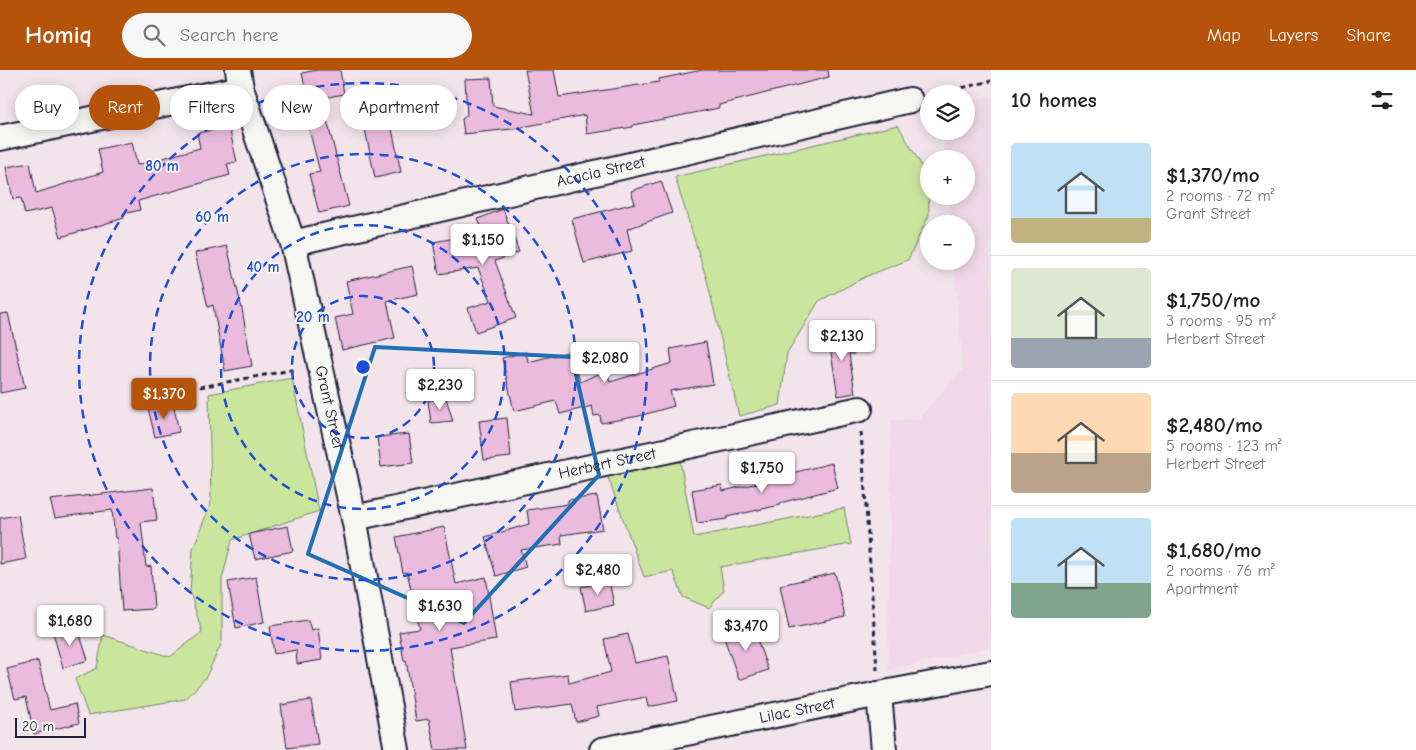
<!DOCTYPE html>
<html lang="en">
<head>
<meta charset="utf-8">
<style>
	:root { --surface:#fff; --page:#f6f6f6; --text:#222; --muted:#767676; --line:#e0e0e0; --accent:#b45309 }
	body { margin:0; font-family:"Comic Neue",sans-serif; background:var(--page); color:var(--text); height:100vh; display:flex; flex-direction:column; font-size:19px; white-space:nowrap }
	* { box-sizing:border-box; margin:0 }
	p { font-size:16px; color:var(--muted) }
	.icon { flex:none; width:28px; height:28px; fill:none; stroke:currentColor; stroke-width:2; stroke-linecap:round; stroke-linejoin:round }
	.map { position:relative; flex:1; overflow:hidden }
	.drawer { display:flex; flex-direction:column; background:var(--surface); width:425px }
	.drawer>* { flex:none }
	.guide { position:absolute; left:15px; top:15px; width:475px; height:45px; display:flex; gap:10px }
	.buttons { position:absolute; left:920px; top:15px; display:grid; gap:10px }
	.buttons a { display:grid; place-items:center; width:55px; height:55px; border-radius:50%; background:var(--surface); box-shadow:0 2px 12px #0003; font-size:25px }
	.scale { position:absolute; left:15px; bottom:12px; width:71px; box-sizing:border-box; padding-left:5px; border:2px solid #22223b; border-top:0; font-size:14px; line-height:18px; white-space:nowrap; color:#22223b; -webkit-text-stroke:4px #f6f6f2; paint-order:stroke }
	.price { position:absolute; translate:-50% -42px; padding:0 11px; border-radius:5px; background:#fff; color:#222; font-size:16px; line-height:32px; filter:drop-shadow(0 1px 2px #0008) }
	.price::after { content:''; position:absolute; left:50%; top:30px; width:15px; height:11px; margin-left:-8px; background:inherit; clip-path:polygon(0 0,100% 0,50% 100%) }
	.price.current { background:var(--accent); color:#fff }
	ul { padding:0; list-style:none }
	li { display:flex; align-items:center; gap:15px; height:125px; padding:0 20px }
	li+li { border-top:1px solid var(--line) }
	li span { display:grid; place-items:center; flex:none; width:140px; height:100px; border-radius:5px; color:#555 }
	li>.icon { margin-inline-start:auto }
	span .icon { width:60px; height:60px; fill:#fffc; stroke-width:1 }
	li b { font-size:21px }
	h2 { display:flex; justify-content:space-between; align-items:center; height:60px; padding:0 20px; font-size:21px }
	.chip { padding:0 18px; border-radius:22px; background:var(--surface); box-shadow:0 2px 12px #0003; font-size:18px; line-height:45px }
	.chip.current { background:var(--accent); color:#fff }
	header { display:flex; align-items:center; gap:30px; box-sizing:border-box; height:70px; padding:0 25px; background:var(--accent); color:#fff }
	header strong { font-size:24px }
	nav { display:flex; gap:28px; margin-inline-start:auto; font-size:18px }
	.search { width:350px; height:45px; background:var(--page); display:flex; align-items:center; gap:12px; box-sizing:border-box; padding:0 18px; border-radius:28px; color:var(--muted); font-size:19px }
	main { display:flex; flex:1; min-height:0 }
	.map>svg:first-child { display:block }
	.built { fill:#f1d8e8 }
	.green { fill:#cae69d; stroke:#76846c }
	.building { fill:#ebbbdd; stroke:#22223b }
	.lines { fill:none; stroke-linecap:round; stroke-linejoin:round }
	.minor-casing { stroke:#22223b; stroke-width:28 }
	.path { stroke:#22223b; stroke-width:3; stroke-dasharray:5 4; stroke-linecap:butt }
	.minor { stroke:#f6f6f2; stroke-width:24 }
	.marked { fill:none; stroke:#1f6fb2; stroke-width:4; stroke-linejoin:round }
	.ring { fill:none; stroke:#1d4ed8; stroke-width:2.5; stroke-dasharray:9 6 }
	.labels { text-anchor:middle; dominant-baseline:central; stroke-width:4; stroke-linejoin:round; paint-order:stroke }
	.street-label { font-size:16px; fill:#22223b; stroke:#f6f6f2 }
	.centre { fill:#1d4ed8; stroke:#f6f6f2; stroke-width:2.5 }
	.ring-label { font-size:15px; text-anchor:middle; font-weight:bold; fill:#1d4ed8; stroke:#f6f6f2; stroke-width:4; stroke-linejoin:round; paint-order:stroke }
</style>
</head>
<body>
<header>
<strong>Homiq</strong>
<div class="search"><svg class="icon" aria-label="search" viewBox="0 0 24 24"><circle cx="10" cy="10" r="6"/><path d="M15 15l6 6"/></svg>Search here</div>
<nav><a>Map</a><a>Layers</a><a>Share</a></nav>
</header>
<main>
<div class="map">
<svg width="991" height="680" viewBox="0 0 991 680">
	<rect width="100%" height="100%" fill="#f3e4ec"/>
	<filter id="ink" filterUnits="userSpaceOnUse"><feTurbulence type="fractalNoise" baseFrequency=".02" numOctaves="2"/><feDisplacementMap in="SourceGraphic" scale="10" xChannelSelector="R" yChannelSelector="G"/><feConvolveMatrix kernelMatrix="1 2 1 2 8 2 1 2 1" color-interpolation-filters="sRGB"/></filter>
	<g filter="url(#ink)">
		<!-- built -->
		<path class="built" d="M 991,25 L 991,577 L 888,600 L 891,350 L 918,349 L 963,298 L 954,191 L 966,191 L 966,154 L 950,154 L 948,126 L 966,126 L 966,89 L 945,89 L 942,61 L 966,61 L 966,33 Z"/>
		<!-- green -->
		<g class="green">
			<path d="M 898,55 L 928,107 L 929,145 L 908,190 L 867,206 L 819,231 L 787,283 L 780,335 L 739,346 L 707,210 L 675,107 Z"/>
			<path d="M 292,308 L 319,441 L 232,470 L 222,509 L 222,572 L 206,607 L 186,629 L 88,645 L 75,609 L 97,598 L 103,565 L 170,587 L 202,562 L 190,522 L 193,479 L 211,432 L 209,324 Z"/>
			<path d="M 680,391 L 694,467 L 844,438 L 851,474 L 720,497 L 724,520 L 709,538 L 683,527 L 673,501 L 644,507 L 608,407 Z"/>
		</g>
		<!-- building -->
		<g class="building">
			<path d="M 317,0 L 340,0 L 344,24 L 308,31 L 302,3 Z"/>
			<path d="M 525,0 L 554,0 L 559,27 L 659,12 L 659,9 L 702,0 L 828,0 L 829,7 L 719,35 L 719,38 L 633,55 L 633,57 L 587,64 L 585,45 L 512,59 L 464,64 L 462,49 L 467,45 L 465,9 L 491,8 L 493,36 L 534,44 Z"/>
			<path d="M 323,35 L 349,136 L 319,143 L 309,104 L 320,102 L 304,40 Z"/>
			<path d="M 391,54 L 401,102 L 375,108 L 365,59 Z"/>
			<path d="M 229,57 L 237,92 L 227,94 L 230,105 L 138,131 L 140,140 L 123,144 L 124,148 L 61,167 L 52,138 L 25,144 L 21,128 L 13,129 L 6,97 L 30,93 L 36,123 L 103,102 L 98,79 L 132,72 L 137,95 L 200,78 L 197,63 Z"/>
			<path d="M 661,111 L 672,143 L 627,159 L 632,181 L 584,193 L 572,149 L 635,133 L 631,121 Z"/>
			<path d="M 503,139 L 519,182 L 495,191 L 516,248 L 476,262 L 468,238 L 491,231 L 478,198 L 439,204 L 433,172 L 484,163 L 478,149 Z"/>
			<path d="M 227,176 L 242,239 L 252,296 L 225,301 L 213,235 L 208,237 L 195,183 Z"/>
			<path d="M 412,196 L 418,224 L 387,231 L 395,268 L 342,280 L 335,248 L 353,244 L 346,211 Z"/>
			<path d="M 8,243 L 25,318 L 0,323 L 0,244 Z"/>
			<path d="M 850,261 L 854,284 L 849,284 L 855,323 L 838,326 L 828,264 Z"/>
			<path d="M 706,272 L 713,314 L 670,321 L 674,336 L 639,346 L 601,353 L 600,345 L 594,346 L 592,336 L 560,344 L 556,331 L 514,341 L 502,288 L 526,282 L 528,292 L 572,281 L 580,312 L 607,300 L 610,312 L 672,293 L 670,279 Z"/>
			<path d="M 446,328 L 453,351 L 431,353 L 428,330 Z"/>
			<path d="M 173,332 L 179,362 L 155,367 L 148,338 Z"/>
			<path d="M 507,348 L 511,387 L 484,390 L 479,351 Z"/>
			<path d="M 409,364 L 413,393 L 381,397 L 377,367 Z"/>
			<path d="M 832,393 L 838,418 L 780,433 L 780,435 L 727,447 L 727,449 L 697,453 L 692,420 L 722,415 L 723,421 L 793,405 L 792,403 Z"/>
			<path d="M 153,418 L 157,450 L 141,452 L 146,497 L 151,496 L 154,539 L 122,541 L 117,468 L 115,468 L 112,440 L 55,448 L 50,430 Z"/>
			<path d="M 597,426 L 603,459 L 561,465 L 562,474 L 521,480 L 526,497 L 496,506 L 485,467 L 529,454 L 527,440 L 568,434 L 568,430 Z"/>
			<path d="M 18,445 L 26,489 L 0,494 L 0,448 Z"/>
			<path d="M 288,456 L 293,481 L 255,489 L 249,464 Z"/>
			<path d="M 444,457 L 456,514 L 486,507 L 496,570 L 450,577 L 467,680 L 435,680 L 429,649 L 416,651 L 406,590 L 404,591 L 399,562 L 420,559 L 407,502 L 403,503 L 396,467 Z"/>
			<path d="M 835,503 L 845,547 L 789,559 L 780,515 Z"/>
			<path d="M 256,507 L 264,552 L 236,558 L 228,512 Z"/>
			<path d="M 609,511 L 614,535 L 586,541 L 581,517 Z"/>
			<path d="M 308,550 L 311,560 L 318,558 L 322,590 L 297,594 L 296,580 L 274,584 L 270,556 Z"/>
			<path d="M 752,555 L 768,600 L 739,610 L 723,565 Z"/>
			<path d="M 77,556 L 88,590 L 63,598 L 53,563 Z"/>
			<path d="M 628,564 L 635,593 L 668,586 L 678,631 L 648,637 L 646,627 L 597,637 L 599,646 L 576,652 L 572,634 L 515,642 L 511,612 L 568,604 L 569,613 L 611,602 L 604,569 Z"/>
			<path d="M 38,591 L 50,640 L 75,634 L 79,653 L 34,664 L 26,627 L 15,629 L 7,599 Z"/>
			<path d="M 311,630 L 318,674 L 287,678 L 281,635 Z"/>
		</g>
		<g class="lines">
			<!-- minor casing -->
			<g class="minor-casing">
				<g id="minor">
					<path id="s1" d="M 238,0 L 241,18 L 293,173 L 354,448 L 397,680"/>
					<path d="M 0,68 L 241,18"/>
					<path id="s2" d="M 293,173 L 910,30"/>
					<path id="s3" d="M 354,448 L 860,339"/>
					<path d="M 879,624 L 884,680"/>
					<path id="s4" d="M 602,680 L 879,624 L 991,603"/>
				</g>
			</g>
			<!-- path -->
			<g class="path">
				<path d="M 936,24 L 991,11"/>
				<path d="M 200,317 L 297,299"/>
				<path d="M 861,362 L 877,600"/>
			</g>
			<!-- minor -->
			<use href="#minor" class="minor"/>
		</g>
	</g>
	<!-- marked area -->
	<path class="marked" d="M 375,277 L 572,287 L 599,405 L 464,553 L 308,484 Z"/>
	<!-- distance rings -->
	<g class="ring">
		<circle cx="363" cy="297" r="71"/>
		<circle cx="363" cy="297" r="142"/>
		<circle cx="363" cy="297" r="213"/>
		<circle cx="363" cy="297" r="284"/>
	</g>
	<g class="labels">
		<!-- street labels -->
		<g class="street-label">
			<text stroke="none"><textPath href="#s2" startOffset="316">Acacia Street</textPath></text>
			<text stroke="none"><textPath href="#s1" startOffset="350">Grant Street</textPath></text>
			<text stroke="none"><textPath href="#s3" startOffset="259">Herbert Street</textPath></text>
			<text stroke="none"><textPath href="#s4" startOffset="199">Lilac Street</textPath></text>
		</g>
	</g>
	<circle cx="363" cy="297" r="8" class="centre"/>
	<g class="ring-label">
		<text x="162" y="101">80 m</text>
		<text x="212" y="152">60 m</text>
		<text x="263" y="202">40 m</text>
		<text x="313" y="252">20 m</text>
	</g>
</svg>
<div class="buttons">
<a><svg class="icon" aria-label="layers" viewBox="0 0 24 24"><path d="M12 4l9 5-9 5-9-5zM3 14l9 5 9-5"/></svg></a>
<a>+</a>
<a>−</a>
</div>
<div class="scale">20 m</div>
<b class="price" style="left:483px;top:196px">$1,150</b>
<b class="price" style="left:842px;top:292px">$2,130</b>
<b class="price" style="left:605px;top:314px">$2,080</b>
<b class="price" style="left:440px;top:341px">$2,230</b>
<b class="price current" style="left:164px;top:350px">$1,370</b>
<b class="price" style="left:762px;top:424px">$1,750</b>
<b class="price" style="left:598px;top:526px">$2,480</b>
<b class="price" style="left:440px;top:562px">$1,630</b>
<b class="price" style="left:70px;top:577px">$1,680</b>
<b class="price" style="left:746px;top:582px">$3,470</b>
<div class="guide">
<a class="chip">Buy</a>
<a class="chip current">Rent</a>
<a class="chip">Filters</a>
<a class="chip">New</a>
<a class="chip">Apartment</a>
</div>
</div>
<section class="drawer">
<h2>10 homes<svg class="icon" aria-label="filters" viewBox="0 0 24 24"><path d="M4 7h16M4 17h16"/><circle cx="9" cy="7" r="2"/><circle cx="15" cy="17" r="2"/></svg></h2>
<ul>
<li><span style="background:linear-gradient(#bfe0f5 75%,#c2b280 0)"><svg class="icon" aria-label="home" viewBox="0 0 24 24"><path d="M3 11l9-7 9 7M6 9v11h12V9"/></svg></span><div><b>$1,370/mo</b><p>2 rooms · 72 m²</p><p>Grant Street</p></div></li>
<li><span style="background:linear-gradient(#dfe7d0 70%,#9aa5b1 0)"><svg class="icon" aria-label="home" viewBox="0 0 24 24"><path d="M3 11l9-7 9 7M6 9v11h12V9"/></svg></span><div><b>$1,750/mo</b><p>3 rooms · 95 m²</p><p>Herbert Street</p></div></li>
<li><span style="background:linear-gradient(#ffd9b3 60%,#b9a48a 0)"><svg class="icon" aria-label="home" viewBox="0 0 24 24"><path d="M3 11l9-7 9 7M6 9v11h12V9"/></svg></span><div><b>$2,480/mo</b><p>5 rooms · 123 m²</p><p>Herbert Street</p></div></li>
<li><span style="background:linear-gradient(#bfe0f5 65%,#7fa58c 0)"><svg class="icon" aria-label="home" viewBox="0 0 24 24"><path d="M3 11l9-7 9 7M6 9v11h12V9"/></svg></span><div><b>$1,680/mo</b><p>2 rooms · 76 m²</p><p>Apartment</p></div></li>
</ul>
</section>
</main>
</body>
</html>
